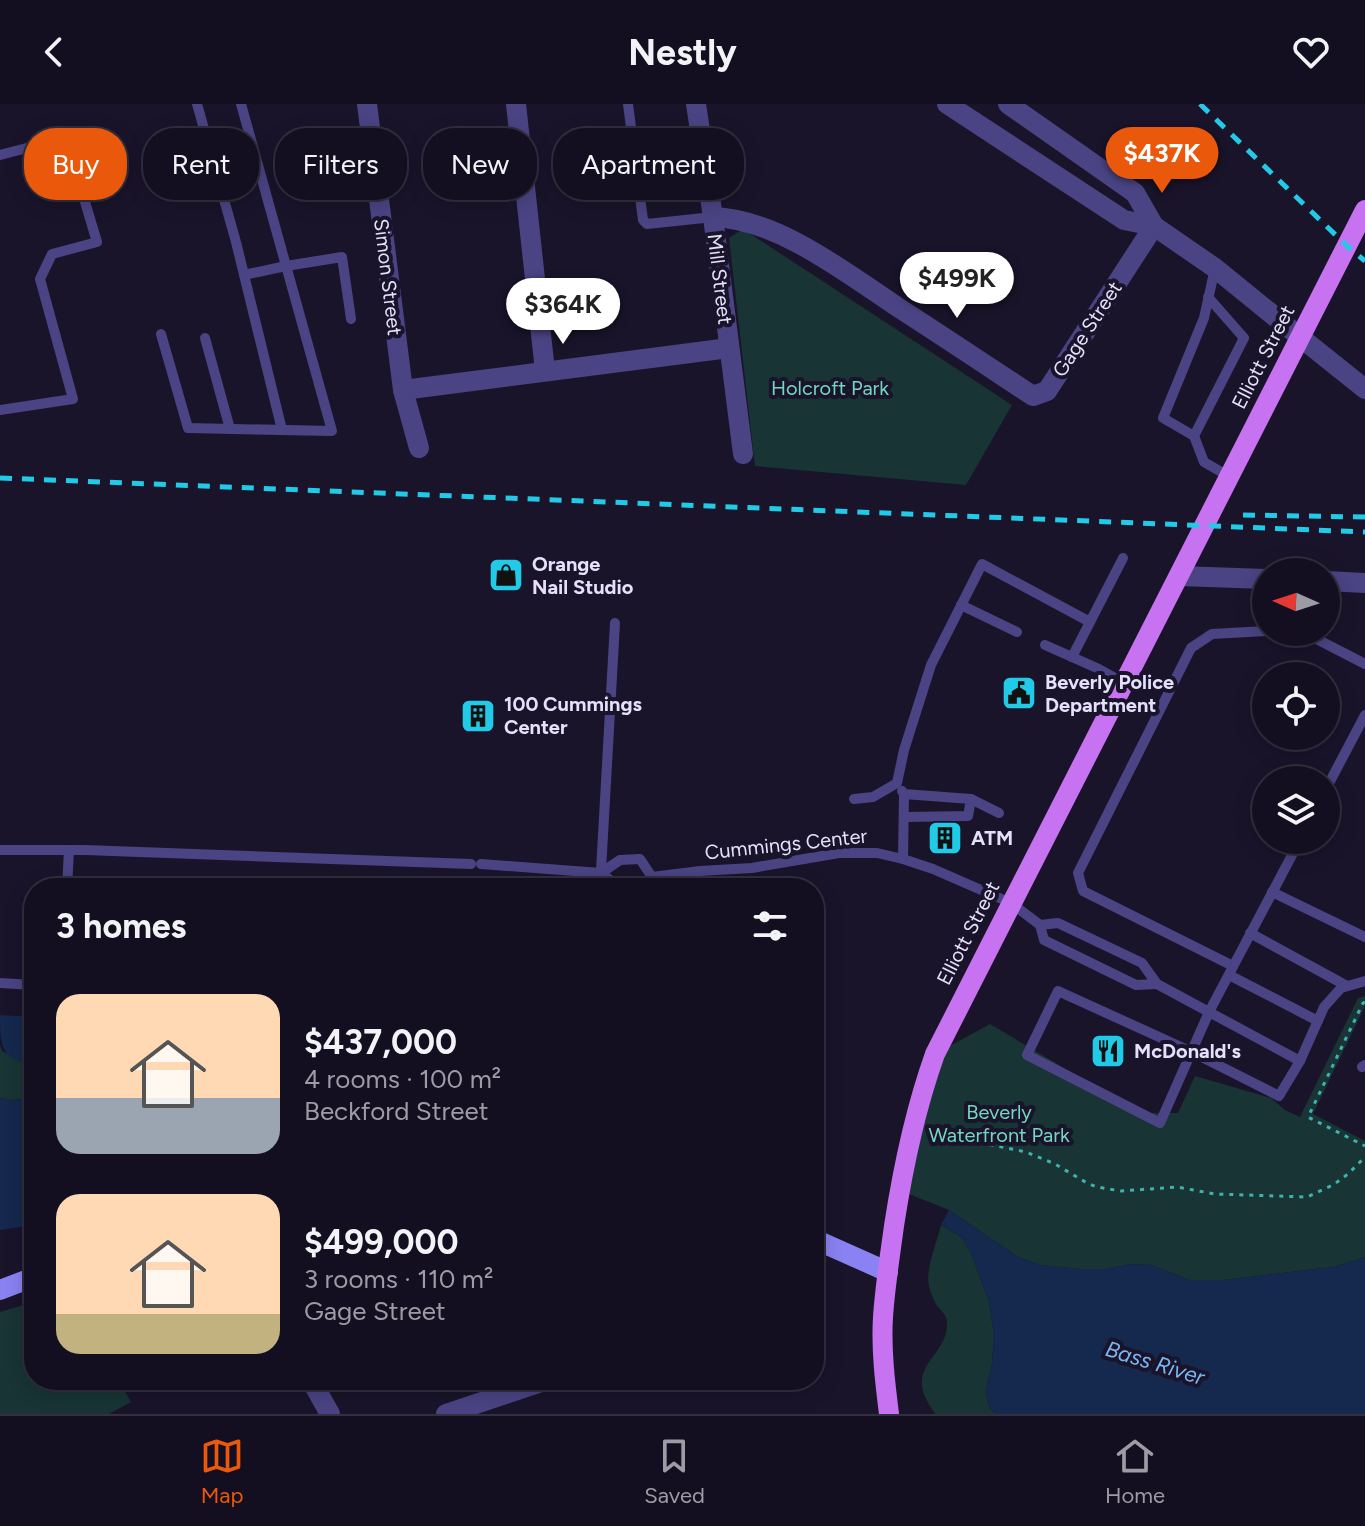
<!DOCTYPE html>
<html lang="en">
<head>
<meta charset="utf-8">
<style>
	:root { --surface:#130f20; --page:#201d2d; --text:#f1f3f6; --muted:#9d9ca5; --line:#322f3e; --accent:#ea580c }
	body { margin:0; font-family:Figtree,sans-serif; background:var(--page); color:var(--text); height:100vh; display:flex; flex-direction:column; font-size:30px; white-space:nowrap }
	* { box-sizing:border-box; margin:0 }
	p { font-size:26px; color:var(--muted) }
	.icon { flex:none; width:44px; height:44px; fill:none; stroke:currentColor; stroke-width:2; stroke-linecap:round; stroke-linejoin:round }
	.map { position:relative; flex:1; overflow:hidden }
	.drawer { position:absolute; left:24px; top:774px; width:800px; height:512px; display:flex; flex-direction:column; background:var(--surface); border-radius:32px; box-shadow:0 4px 20px #0003,0 0 0 2px var(--line) }
	.drawer>* { flex:none }
	.hud { position:absolute; left:24px; top:24px; width:800px; height:72px; display:flex; gap:16px }
	.needle { width:52px; rotate:273deg }
	.tools { position:absolute; left:1252px; top:454px; display:grid; gap:16px }
	.tools a { display:grid; place-items:center; width:88px; height:88px; border-radius:50%; background:var(--surface); box-shadow:0 4px 20px #0003,0 0 0 2px var(--line); font-size:40px }
	.price { position:absolute; translate:-50% -68px; padding:0 18px; border-radius:28px; background:#fff; color:#222; font-size:26px; line-height:52px; filter:drop-shadow(0 2px 4px #0008) }
	.price::after { content:''; position:absolute; left:50%; top:48px; width:24px; height:18px; margin-left:-12px; background:inherit; clip-path:polygon(0 0,100% 0,50% 100%) }
	.price.current { background:var(--accent); color:#fff }
	ul { padding:0; list-style:none }
	li { display:flex; align-items:center; gap:24px; height:200px; padding:0 32px }
	li span { display:grid; place-items:center; flex:none; width:224px; height:160px; border-radius:24px; color:#555 }
	li>.icon { margin-inline-start:auto }
	span .icon { width:96px; height:96px; fill:#fffc; stroke-width:1 }
	li b { font-size:34px }
	h2 { display:flex; justify-content:space-between; align-items:center; height:96px; padding:0 32px; font-size:34px }
	.chip { padding:0 28px; border-radius:32px; background:var(--surface); box-shadow:0 4px 20px #0003,0 0 0 2px var(--line); font-size:28px; line-height:72px }
	.chip.current { background:var(--accent); color:#fff }
	header { display:flex; justify-content:space-between; align-items:center; height:104px; padding:0 32px; background:var(--surface); font-size:36px; font-weight:700 }
	.tabs { display:flex; justify-content:space-around; align-items:center; height:112px; border-top:2px solid var(--line); background:var(--surface); font-size:22px; color:var(--muted) }
	.tabs a { display:grid; justify-items:center; gap:4px }
	.tabs .current { color:var(--accent) }
	.map>svg:first-child { display:block }
	.green { fill:#183434 }
	.water { fill:#15284d }
	.lines { fill:none; stroke-linecap:round; stroke-linejoin:round }
	.path { stroke:#3eb2b1; stroke-width:3; stroke-dasharray:4 6; stroke-linecap:butt }
	.service { stroke:#4a4484; stroke-width:10 }
	.minor { stroke:#4a4484; stroke-width:20 }
	.tertiary { stroke:#4a4484; stroke-width:20 }
	.secondary { stroke:#8a82f2; stroke-width:20 }
	.primary { stroke:#c773f1; stroke-width:20 }
	.rail { stroke:#21cbe8; stroke-width:5; stroke-dasharray:12 10; stroke-linecap:butt }
	.labels { text-anchor:middle; dominant-baseline:central; stroke-width:8; stroke-linejoin:round; paint-order:stroke }
	.street-label { font-size:20px; fill:#e5e1fc; stroke:#19142a }
	.park-label { font-size:20px; fill:#73d6c2; stroke:#19142a }
	.poi-label { font-size:20px; font-weight:bold; fill:#e5e1fc; stroke:#19142a; text-anchor:start }
	.water-label { font-size:22px; font-style:italic; fill:#7ab4f1; stroke:#19142a }
</style>
</head>
<body>
<header><svg class="icon" aria-label="back" viewBox="0 0 24 24"><path d="M15 5l-7 7 7 7"/></svg>Nestly<svg class="icon" aria-label="heart" viewBox="0 0 24 24"><path d="M12 20l-8-8c-3-5 5-10 8-4 3-6 11-1 8 4z"/></svg></header>
<div class="map">
<svg width="1365" height="1310" viewBox="0 0 1365 1310">
	<rect width="100%" height="100%" fill="#19142a"/>
	<!-- green -->
	<g class="green">
		<path d="M 743,125 L 1012,301 L 966,381 L 755,362 L 729,134 Z"/>
		<path d="M 1365,892 L 1365,902 L 1313,1010 L 1365,1037 L 1365,1153 L 1363,1154 L 1333,1163 L 1224,1176 L 1190,1176 L 1151,1161 L 1131,1160 L 1106,1165 L 1081,1165 L 1041,1161 L 1018,1153 L 949,1106 L 899,1086 L 935,950 L 990,920 L 1140,1009 L 1178,1009 L 1195,972 L 1271,994 L 1285,1006 L 1300,1013 L 1358,894 Z"/>
		<path d="M 0,941 L 2,947 L 23,958 L 34,956 L 34,1002 L 30,1000 L 31,995 L 11,996 L 0,994 Z"/>
		<path d="M 941,1121 L 961,1133 L 971,1149 L 989,1198 L 994,1231 L 992,1260 L 985,1288 L 990,1305 L 996,1310 L 935,1310 C 930,1302 923,1292 922,1282 C 919,1258 948,1245 947,1220 C 947,1212 944,1210 939,1204 C 935,1200 930,1188 929,1182 C 925,1166 937,1138 941,1121 Z"/>
		<path d="M 34,1198 L 34,1276 L 118,1276 L 131,1298 L 109,1310 L 0,1310 L 0,1208 Z"/>
	</g>
	<!-- water -->
	<g class="water">
		<path d="M 0,911 L 34,913 L 34,956 C 0,961 0,938 0,911 Z"/>
		<path d="M 0,994 C 10,996 21,998 31,994 L 30,1000 L 34,1002 L 34,1121 L 0,1126 Z"/>
		<path d="M 949,1106 L 1018,1153 L 1041,1161 L 1081,1165 L 1106,1165 L 1131,1160 L 1151,1161 L 1190,1176 L 1224,1176 L 1333,1163 L 1365,1153 L 1365,1310 L 996,1310 L 990,1305 L 985,1288 L 992,1260 L 994,1231 L 989,1198 L 971,1149 L 961,1133 L 941,1121 Z"/>
	</g>
	<g class="lines">
		<!-- path -->
		<g class="path">
			<path d="M 1365,898 L 1363,899 L 1308,1013 L 1365,1042"/>
			<path d="M 932,1024 L 968,1036 L 1026,1048 L 1055,1060 L 1087,1079 L 1097,1083 L 1121,1087 L 1177,1083 L 1215,1090 L 1307,1093 L 1333,1081 L 1348,1070 L 1365,1053"/>
		</g>
		<!-- service -->
		<g class="service">
			<path d="M 197,0 L 236,138 L 282,326"/>
			<path d="M 628,0 L 643,116 L 647,120 L 713,113"/>
			<path d="M 0,51 L 66,34 L 97,138 L 52,150 L 40,175 L 73,295 L 0,306"/>
			<path d="M 244,171 L 286,162 L 342,153 L 351,215"/>
			<path d="M 1208,193 L 1244,234 L 1194,332 L 1163,314 L 1204,214 L 1215,164"/>
			<path d="M 161,230 L 188,324 L 332,327 L 241,0"/>
			<path d="M 205,234 L 230,325"/>
			<path d="M 1194,332 L 1204,358 L 1230,373"/>
			<path d="M 961,501 L 1017,528"/>
			<path d="M 1303,528 L 1365,560"/>
			<path d="M 1045,541 L 1099,565 L 1124,579"/>
			<path d="M 1072,553 L 1123,454"/>
			<path d="M 1326,685 L 1365,611"/>
			<path d="M 902,687 L 904,690 L 903,755"/>
			<path d="M 904,690 L 971,695 L 968,712 L 905,713"/>
			<path d="M 854,695 L 873,693 L 897,679 L 904,646 L 931,561 L 982,460 L 1090,518"/>
			<path d="M 971,695 L 999,709"/>
			<path d="M 1300,736 L 1209,908 L 1160,1019 L 1027,951 L 1058,887 L 1192,948 L 1279,992 L 1300,957"/>
			<path d="M 0,746 L 85,746 L 471,760"/>
			<path d="M 481,760 L 601,769 L 618,782 L 638,783 L 652,773 L 700,767 L 752,764 L 839,749 L 877,749 L 903,755 L 933,765 L 1011,799 L 1040,821 L 1044,836 L 1136,881 L 1157,880 L 1142,859 L 1058,819 L 1040,821"/>
			<path d="M 601,769 L 620,756 L 640,755 L 652,773"/>
			<path d="M 67,784 L 69,746"/>
			<path d="M 600,784 L 615,519"/>
			<path d="M 1272,788 L 1365,833"/>
			<path d="M 1250,829 L 1347,882"/>
			<path d="M 1233,862 L 1083,787 L 1078,769 L 1191,544 L 1212,530 L 1266,527"/>
			<path d="M 1229,871 L 1318,917"/>
			<path d="M 0,879 L 34,881"/>
			<path d="M 1157,880 L 1300,957 L 1324,903 L 1341,884 L 1365,877"/>
			<path d="M 1362,963 L 1365,961"/>
		</g>
		<!-- minor -->
		<g class="minor">
			<path d="M 367,0 L 403,286 L 419,344"/>
			<path d="M 516,0 L 545,267"/>
			<path d="M 696,0 L 713,113 L 743,350"/>
			<path d="M 713,113 C 778,115 846,169 899,204 C 944,233 989,263 1033,292 L 1047,287 L 1154,122"/>
			<path d="M 1300,233 L 1365,285"/>
			<path d="M 403,286 L 729,244"/>
			<path d="M 311,1276 L 330,1310"/>
			<path d="M 446,1310 L 547,1276"/>
		</g>
		<!-- tertiary -->
		<g class="tertiary">
			<path d="M 947,0 L 1124,116 L 1154,122 L 1215,164 L 1300,233"/>
			<path d="M 1008,0 L 1135,89 L 1154,122"/>
			<path d="M 1179,472 L 1266,475"/>
			<path d="M 1326,477 L 1365,479"/>
		</g>
		<!-- secondary -->
		<g class="secondary">
			<path d="M 814,1135 L 888,1168"/>
			<path d="M 0,1186 L 34,1173"/>
		</g>
		<!-- primary -->
		<path class="primary" d="M 889,1310 C 885,1278 881,1245 883,1213 C 885,1182 890,1152 894,1122 C 903,1063 915,1006 935,950 L 1365,106"/>
		<!-- rail -->
		<g class="rail">
			<path d="M 1200,0 L 1347,142 L 1365,157"/>
			<path d="M 0,374 L 1365,428"/>
			<path d="M 1243,411 L 1365,413"/>
		</g>
	</g>
	<!-- icons -->
	<defs>
		<g id="shop-square" transform="scale(1.8)"><rect x="-9" y="-9" width="18" height="18" rx="4" fill="#21cbe8" stroke="#19142a"/><path d="M-5-2.5h2.3a2.7 3.5 0 0 1 5.4 0H5L5.5 6h-11ZM-1.5-2.5h3a1.5 2.3 0 0 0-3 0Z" fill="#111"/></g>
		<g id="civic-square" transform="scale(1.8)"><rect x="-9" y="-9" width="18" height="18" rx="4" fill="#21cbe8" stroke="#19142a"/><path d="M-.6-6.5H3V-4.5H.6V-3L4-1V1h2V6H-6V1h2V-1L-.6-3ZM-1.2 2.5V6h2.4V2.5Z" fill="#111"/></g>
		<g id="building-square" transform="scale(1.8)"><rect x="-9" y="-9" width="18" height="18" rx="4" fill="#21cbe8" stroke="#19142a"/><path d="M-4-6H4V6H1V3H-1V6H-4ZM-2.5-4.3h1.7v1.8h-1.7ZM.8-4.3h1.7v1.8H.8ZM-2.5-1h1.7V.8h-1.7ZM.8-1h1.7V.8H.8Z" fill="#111"/></g>
		<g id="restaurant-square" transform="scale(1.8)"><rect x="-9" y="-9" width="18" height="18" rx="4" fill="#21cbe8" stroke="#19142a"/><path d="M-5-6h1v4h1v-4h1v4h1v-4h1v5L-1.5 .5V6h-2V.5L-5-1ZM5-6V6H3V1.5H1.5Q1.5-4 5-6Z" fill="#111"/></g>
	</defs>
	<g fill-rule="evenodd">
		<use href="#shop-square" x="506" y="471"/>
		<use href="#civic-square" x="1019" y="589"/>
		<use href="#building-square" x="478" y="612"/>
		<use href="#building-square" x="945" y="734"/>
		<use href="#restaurant-square" x="1108" y="947"/>
	</g>
	<g class="labels">
		<!-- street labels -->
		<g class="street-label">
			<text transform="translate(388 173) rotate(83)">Simon Street</text>
			<text transform="translate(720 175) rotate(83)">Mill Street</text>
			<text transform="translate(1087 225) rotate(-57)">Gage Street</text>
			<text transform="translate(1263 253) rotate(-63)">Elliott Street</text>
			<text transform="translate(786 740) rotate(-6)">Cummings Center</text>
			<text transform="translate(968 829) rotate(-63)">Elliott Street</text>
		</g>
		<!-- park labels -->
		<g class="park-label">
			<text x="830" y="284">Holcroft Park</text>
			<text x="999" y="1008">Beverly<tspan x="999" dy="23">Waterfront Park</tspan></text>
		</g>
		<!-- poi labels -->
		<g class="poi-label">
			<text x="532" y="460">Orange<tspan x="532" dy="23">Nail Studio</tspan></text>
			<text x="1045" y="578">Beverly Police<tspan x="1045" dy="23">Department</tspan></text>
			<text x="504" y="600">100 Cummings<tspan x="504" dy="23">Center</tspan></text>
			<text x="971" y="734">ATM</text>
			<text x="1134" y="947">McDonald's</text>
		</g>
		<!-- water labels -->
		<g class="water-label">
			<text transform="translate(1155 1259) rotate(17)">Bass River</text>
		</g>
	</g>
</svg>
<div class="tools">
<a><svg class="needle" viewBox="-14 -14 28 28"><path d="M0-13l5 13h-10z" fill="#e53935"/><path d="M0 13l5-13h-10z" fill="#9d9ca5"/></svg></a>
<a><svg class="icon" aria-label="locate" viewBox="0 0 24 24"><circle cx="12" cy="12" r="6"/><path d="M12 2v4M12 18v4M2 12h4M18 12h4"/></svg></a>
<a><svg class="icon" aria-label="layers" viewBox="0 0 24 24"><path d="M12 4l9 5-9 5-9-5zM3 14l9 5 9-5"/></svg></a>
</div>
<b class="price current" style="left:1162px;top:91px">$437K</b>
<b class="price" style="left:957px;top:216px">$499K</b>
<b class="price" style="left:563px;top:242px">$364K</b>
<div class="hud">
<a class="chip current">Buy</a>
<a class="chip">Rent</a>
<a class="chip">Filters</a>
<a class="chip">New</a>
<a class="chip">Apartment</a>
</div>
<section class="drawer">
<h2>3 homes<svg class="icon" aria-label="filters" viewBox="0 0 24 24"><path d="M4 7h16M4 17h16"/><circle cx="9" cy="7" r="2"/><circle cx="15" cy="17" r="2"/></svg></h2>
<ul>
<li><span style="background:linear-gradient(#ffd9b3 65%,#9aa5b1 0)"><svg class="icon" aria-label="home" viewBox="0 0 24 24"><path d="M3 11l9-7 9 7M6 9v11h12V9"/></svg></span><div><b>$437,000</b><p>4 rooms · 100 m²</p><p>Beckford Street</p></div></li>
<li><span style="background:linear-gradient(#ffd9b3 75%,#c2b280 0)"><svg class="icon" aria-label="home" viewBox="0 0 24 24"><path d="M3 11l9-7 9 7M6 9v11h12V9"/></svg></span><div><b>$499,000</b><p>3 rooms · 110 m²</p><p>Gage Street</p></div></li>
</ul>
</section>
</div>
<nav class="tabs">
<a class="current"><svg class="icon" aria-label="map" viewBox="0 0 24 24"><path d="M3 6l6-2 6 2 6-2v14l-6 2-6-2-6 2zM9 4v14M15 6v14"/></svg>Map</a>
<a><svg class="icon" aria-label="saved" viewBox="0 0 24 24"><path d="M7 4h10v16l-5-4-5 4z"/></svg>Saved</a>
<a><svg class="icon" aria-label="home" viewBox="0 0 24 24"><path d="M3 11l9-7 9 7M6 9v11h12V9"/></svg>Home</a>
</nav>
</body>
</html>
